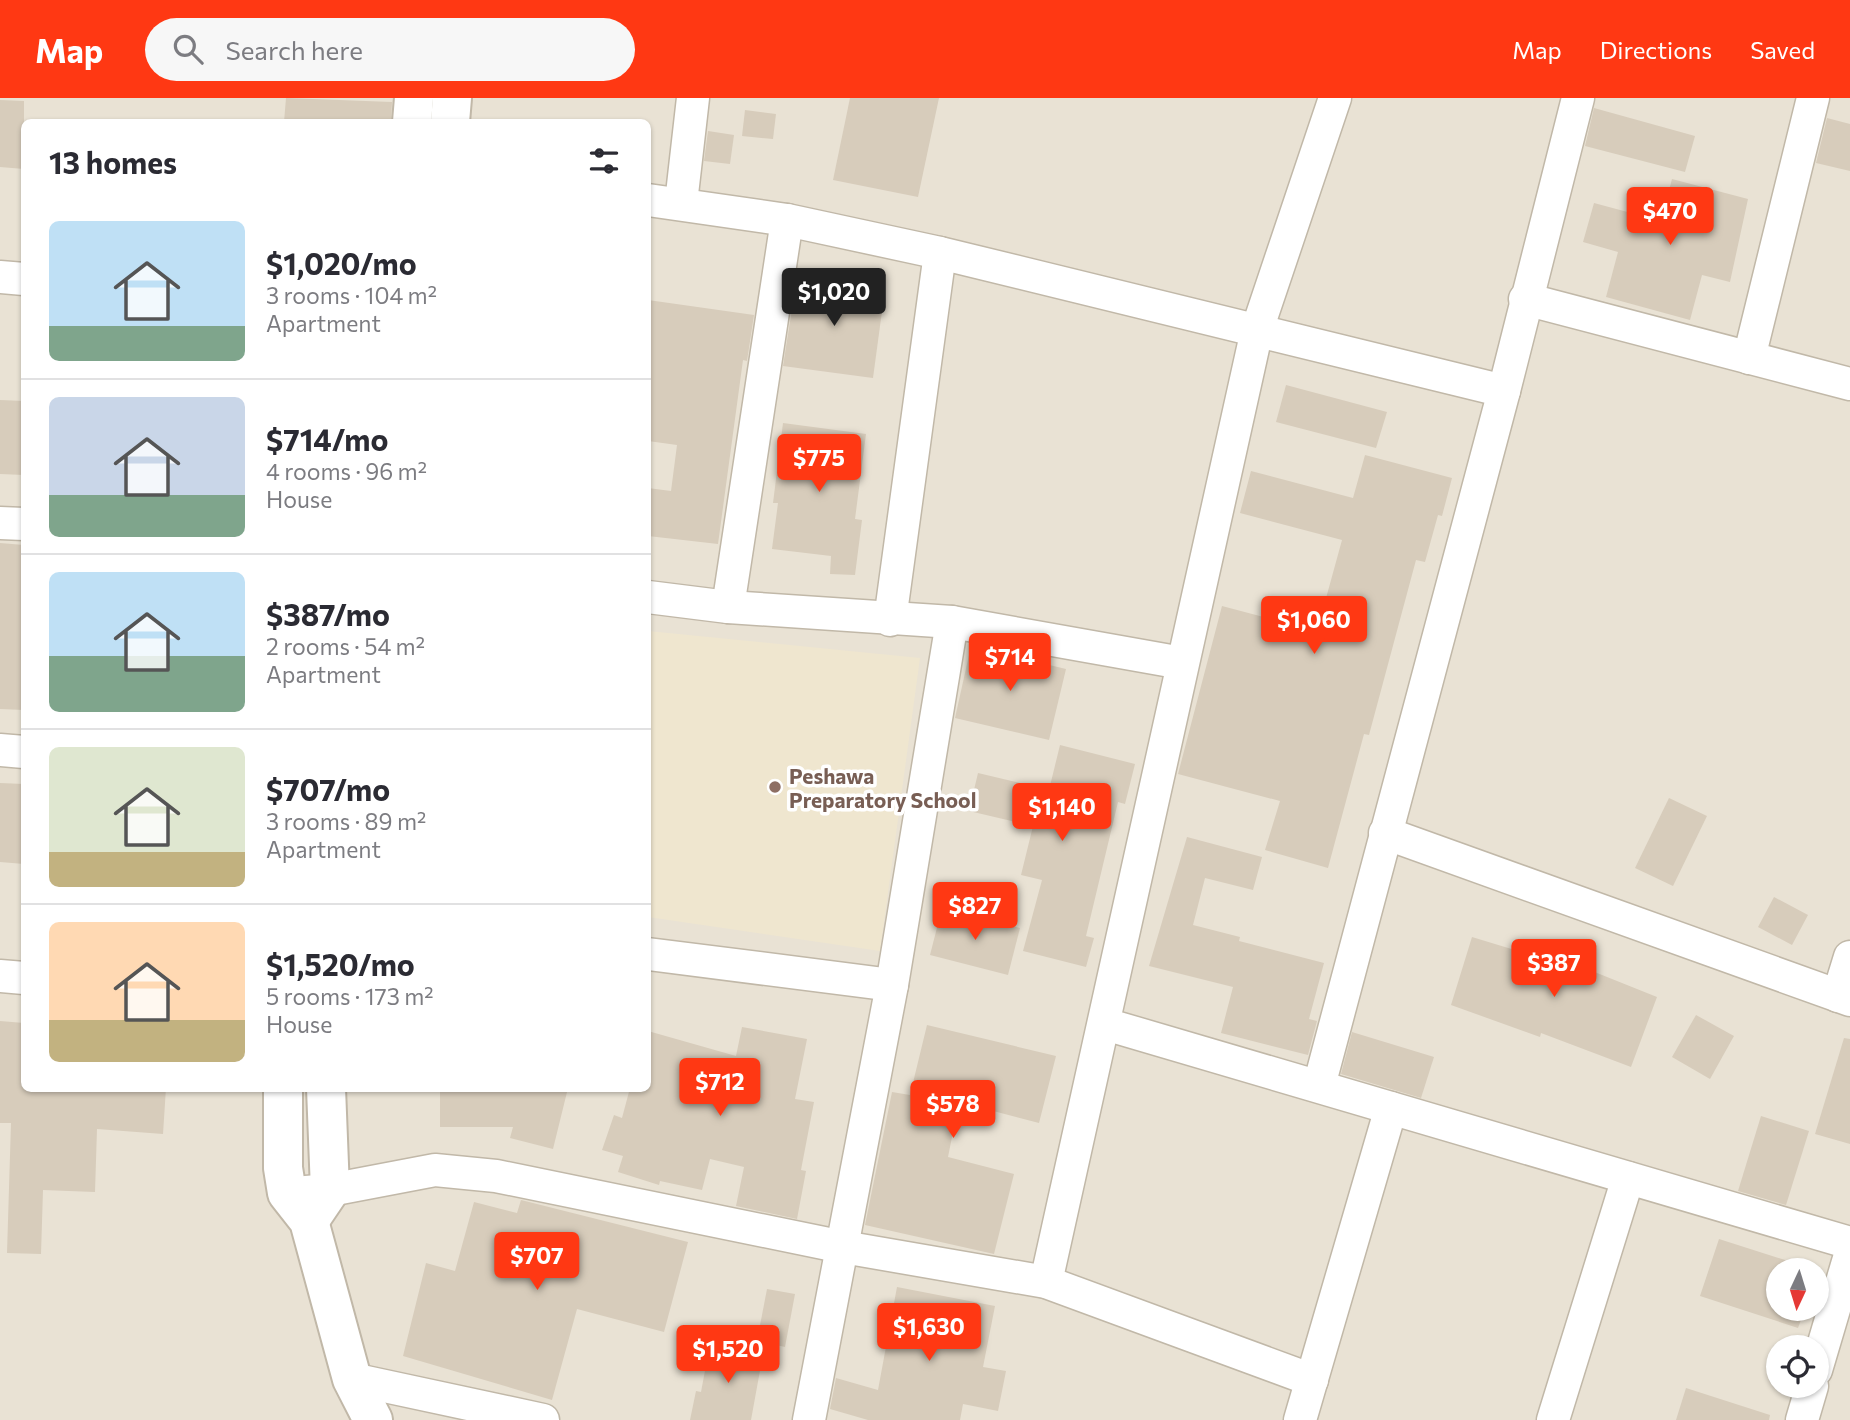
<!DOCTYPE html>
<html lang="en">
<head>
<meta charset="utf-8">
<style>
	:root { --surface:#fff; --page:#f7f7f7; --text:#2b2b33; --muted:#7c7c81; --line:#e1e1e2; --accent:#ff3813 }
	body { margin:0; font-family:Commissioner,sans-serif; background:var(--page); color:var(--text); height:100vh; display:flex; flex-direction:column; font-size:26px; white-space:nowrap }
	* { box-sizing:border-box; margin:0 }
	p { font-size:23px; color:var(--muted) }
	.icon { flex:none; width:38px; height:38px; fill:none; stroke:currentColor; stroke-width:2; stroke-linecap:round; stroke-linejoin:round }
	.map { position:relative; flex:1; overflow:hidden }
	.sheet { position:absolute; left:21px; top:21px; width:630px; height:973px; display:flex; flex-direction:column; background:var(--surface); border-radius:10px; box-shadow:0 2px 5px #0004 }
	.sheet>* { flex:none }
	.needle { width:46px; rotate:184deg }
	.buttons { position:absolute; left:1766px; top:1160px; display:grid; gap:14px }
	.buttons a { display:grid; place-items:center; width:63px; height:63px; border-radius:50%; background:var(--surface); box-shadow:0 2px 5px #0004; font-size:35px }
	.price { position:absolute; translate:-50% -60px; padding:0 16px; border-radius:7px; background:var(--accent); color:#fff; font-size:23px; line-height:46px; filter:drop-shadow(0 2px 4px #0008) }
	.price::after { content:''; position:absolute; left:50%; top:42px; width:21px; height:16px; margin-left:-10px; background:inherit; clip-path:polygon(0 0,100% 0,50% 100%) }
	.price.active { background:#222; color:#fff }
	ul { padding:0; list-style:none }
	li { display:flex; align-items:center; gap:21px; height:175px; padding:0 28px }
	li+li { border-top:2px solid var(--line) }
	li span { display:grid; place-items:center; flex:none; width:196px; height:140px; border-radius:10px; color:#555 }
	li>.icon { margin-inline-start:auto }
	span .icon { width:84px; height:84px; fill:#fffc; stroke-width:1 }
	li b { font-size:30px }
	h2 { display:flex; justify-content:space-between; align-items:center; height:84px; padding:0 28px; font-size:30px }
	header { display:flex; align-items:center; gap:42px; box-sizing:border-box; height:98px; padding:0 35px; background:var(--accent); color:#fff }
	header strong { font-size:33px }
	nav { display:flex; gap:38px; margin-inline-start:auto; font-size:24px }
	.search { width:490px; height:63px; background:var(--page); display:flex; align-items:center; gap:18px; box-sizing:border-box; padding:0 24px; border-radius:38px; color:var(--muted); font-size:26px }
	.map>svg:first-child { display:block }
	.residential { fill:#e9e2d4; fill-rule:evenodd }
	.education { fill:#efe6cf }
	.building { fill:#d7ccbb }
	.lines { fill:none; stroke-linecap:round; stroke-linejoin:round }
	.minor-casing { stroke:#c1b8a8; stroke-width:35 }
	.tertiary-casing { stroke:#c1b8a8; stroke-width:42 }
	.minor { stroke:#fff; stroke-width:32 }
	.tertiary { stroke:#fff; stroke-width:38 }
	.education-dot { fill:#8d6e63; stroke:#fff; stroke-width:2.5 }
	.labels { text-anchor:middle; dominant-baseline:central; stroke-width:7; stroke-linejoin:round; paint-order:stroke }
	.education-label { font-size:21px; font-weight:bold; fill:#785e54; stroke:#fff; text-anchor:start }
</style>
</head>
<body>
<header>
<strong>Map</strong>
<div class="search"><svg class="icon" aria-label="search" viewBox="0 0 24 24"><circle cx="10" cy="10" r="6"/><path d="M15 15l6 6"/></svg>Search here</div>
<nav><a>Map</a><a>Directions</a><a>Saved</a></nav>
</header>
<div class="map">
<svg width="1850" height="1322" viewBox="0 0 1850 1322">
	<rect width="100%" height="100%" fill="#f4f0e6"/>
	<!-- residential -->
	<path class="residential" d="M 0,0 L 1850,0 L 1850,1322 L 0,1322 ZM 24,24 L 648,24 L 648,990 L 24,990 ZM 1778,1172 L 1816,1172 L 1816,1211 L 1778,1211 ZM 1778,1250 L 1816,1250 L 1816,1288 L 1778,1288 Z"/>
	<!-- education -->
	<path class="education" d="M 648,533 L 920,560 L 880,853 L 648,819 Z"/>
	<!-- building -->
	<g class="building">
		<path d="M 286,0 L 392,4 L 391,24 L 284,24 Z"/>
		<path d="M 850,0 L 939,0 L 918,99 L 833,82 Z"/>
		<path d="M 0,2 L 24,3 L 24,71 L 0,69 Z"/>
		<path d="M 1594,10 L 1695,38 L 1685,74 L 1585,48 Z"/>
		<path d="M 745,12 L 776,16 L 773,41 L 742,38 Z"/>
		<path d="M 1827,20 L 1850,26 L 1850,73 L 1816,65 Z"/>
		<path d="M 708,33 L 734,37 L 730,66 L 704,63 Z"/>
		<path d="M 1672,81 L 1748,101 L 1730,184 L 1702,177 L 1690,222 L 1606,199 L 1618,154 L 1583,144 L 1594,105 L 1661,123 Z"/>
		<path d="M 797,179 L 885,191 L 873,280 L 783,268 Z"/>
		<path d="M 648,202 L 754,217 L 747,263 L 743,262 L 718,446 L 648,438 L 648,390 L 671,393 L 677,347 L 648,343 Z"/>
		<path d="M 1286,287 L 1387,314 L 1376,350 L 1276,324 Z"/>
		<path d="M 0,302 L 24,303 L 24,377 L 0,376 Z"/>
		<path d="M 783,325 L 866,336 L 855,421 L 862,422 L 855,477 L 830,476 L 831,458 L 772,451 L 778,405 L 773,405 Z"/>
		<path d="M 1365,357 L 1452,380 L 1442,418 L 1438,417 L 1425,464 L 1416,462 L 1369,637 L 1364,636 L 1328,770 L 1265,752 L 1280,703 L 1178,676 L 1222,508 L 1317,533 L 1342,442 L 1240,415 L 1251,373 L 1353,400 Z"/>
		<path d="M 0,445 L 24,447 L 24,612 L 0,611 Z"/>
		<path d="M 971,548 L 1066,571 L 1049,642 L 955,620 Z"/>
		<path d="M 1060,647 L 1135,666 L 1125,706 L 1118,704 L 1086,838 L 1094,840 L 1086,869 L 1023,853 L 1042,782 L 1021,777 L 1033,728 L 969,713 L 978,675 L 1049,692 Z"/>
		<path d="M 0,685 L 24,686 L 24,766 L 0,764 Z"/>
		<path d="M 1669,700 L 1707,718 L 1673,788 L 1635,770 Z"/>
		<path d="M 1187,739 L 1262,759 L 1253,792 L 1205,780 L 1193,827 L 1240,839 L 1239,843 L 1324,865 L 1309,921 L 1317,923 L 1308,957 L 1221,935 L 1233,889 L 1149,868 Z"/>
		<path d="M 1774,799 L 1808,817 L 1792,847 L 1758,829 Z"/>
		<path d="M 942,810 L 1020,830 L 1008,877 L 930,857 Z"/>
		<path d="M 1472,839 L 1518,853 L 1522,845 L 1657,899 L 1631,969 L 1541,935 L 1540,939 L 1451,907 Z"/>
		<path d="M 1696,917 L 1734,938 L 1710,981 L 1672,959 Z"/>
		<path d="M 0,923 L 24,925 L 24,990 L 166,990 L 163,1036 L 97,1031 L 95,1094 L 43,1092 L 41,1156 L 7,1155 L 11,1025 L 0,1025 Z"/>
		<path d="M 927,927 L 1056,958 L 1039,1025 L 959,1004 L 948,1059 L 1014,1076 L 994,1156 L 865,1127 L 892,994 L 910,997 Z"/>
		<path d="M 742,929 L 807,941 L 795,1001 L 814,1004 L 801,1072 L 806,1073 L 797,1121 L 736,1108 L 744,1069 L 710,1061 L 702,1092 L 660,1083 L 659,1087 L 618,1074 L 623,1058 L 602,1052 L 614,1017 L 622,1020 L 630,990 L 648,990 L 648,933 L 736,958 Z"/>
		<path d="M 1352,934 L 1434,959 L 1421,1000 L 1341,976 Z"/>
		<path d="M 1844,940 L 1850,941 L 1850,1046 L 1815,1036 Z"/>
		<path d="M 440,990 L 568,990 L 553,1051 L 510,1040 L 513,1029 L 440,1029 Z"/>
		<path d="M 1761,1018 L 1809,1033 L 1786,1107 L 1738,1093 Z"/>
		<path d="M 521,1102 L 688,1144 L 664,1234 L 577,1211 L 552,1302 L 403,1258 L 426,1165 L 455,1173 L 474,1104 L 517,1115 Z"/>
		<path d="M 1719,1141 L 1816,1172 L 1778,1172 L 1778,1211 L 1805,1211 L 1798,1230 L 1700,1198 Z"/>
		<path d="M 897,1189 L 995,1208 L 983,1269 L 1006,1273 L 998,1313 L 963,1306 L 960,1322 L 868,1322 L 830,1311 L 836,1280 L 878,1292 Z"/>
		<path d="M 767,1191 L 795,1196 L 785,1249 L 757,1243 Z"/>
		<path d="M 710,1246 L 763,1256 L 751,1322 L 690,1322 L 696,1293 L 701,1294 Z"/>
		<path d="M 1686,1290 L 1770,1317 L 1769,1322 L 1676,1322 Z"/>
	</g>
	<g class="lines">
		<!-- minor casing -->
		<g class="minor-casing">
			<g id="minor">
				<path d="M 648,102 L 787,122 L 940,155 L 1504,293"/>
				<path d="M 681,105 L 693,0"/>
				<path d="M 0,179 L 24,181"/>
				<path d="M 1525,201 L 1850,286"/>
				<path d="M 1749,260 L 1813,0"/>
				<path d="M 0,425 L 24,426"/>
				<path d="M 648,499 L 728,509 L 952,524 L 1182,565"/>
				<path d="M 728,509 L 787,122"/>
				<path d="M 890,522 L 940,155"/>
				<path d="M 0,652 L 24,654"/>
				<path d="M 1385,735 L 1850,902"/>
				<path d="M 648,856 L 892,887"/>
				<path d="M 0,878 L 24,880"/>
				<path d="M 1838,898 L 1850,859"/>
				<path d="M 1105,926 L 1850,1145"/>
				<path d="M 1319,988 L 1504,293 L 1578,0"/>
				<path d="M 306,1094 L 330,1092 L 435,1072 L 496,1078 L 843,1149 L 1046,1184 L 1312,1282"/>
				<path d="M 1046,1184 L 1257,232 L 1335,0"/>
				<path d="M 1816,1272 L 1850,1157"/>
				<path d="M 352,1281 L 543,1322"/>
				<path d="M 809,1322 L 892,887 L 952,524"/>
				<path d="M 1300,1322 L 1391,1010"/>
				<path d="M 1553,1322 L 1628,1080"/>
				<path d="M 1802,1322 L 1812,1288"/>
			</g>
		</g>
		<!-- tertiary casing -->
		<g class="tertiary-casing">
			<g id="tertiary">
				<path d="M 412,24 L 414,0"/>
				<path d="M 450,24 L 452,0"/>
				<path d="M 283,990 L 283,1070 L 287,1095 L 309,1123 L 352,1281 L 373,1322"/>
				<path d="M 309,1123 L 330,1092 L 326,990"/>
			</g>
		</g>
		<!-- minor -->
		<use href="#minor" class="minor"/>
		<!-- tertiary -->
		<use href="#tertiary" class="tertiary"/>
	</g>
	<!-- markers -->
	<circle class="education-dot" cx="775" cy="689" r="7"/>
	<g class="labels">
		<!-- education labels -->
		<g class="education-label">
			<text x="789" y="677">Peshawa<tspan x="789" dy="24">Preparatory School</tspan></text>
		</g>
	</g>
</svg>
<div class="buttons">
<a><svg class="needle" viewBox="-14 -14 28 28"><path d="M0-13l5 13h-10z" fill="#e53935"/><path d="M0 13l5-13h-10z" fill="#7c7c81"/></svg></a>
<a><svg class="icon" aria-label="locate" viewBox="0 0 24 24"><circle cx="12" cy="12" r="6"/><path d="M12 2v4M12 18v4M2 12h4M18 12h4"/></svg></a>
</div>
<b class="price" style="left:1670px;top:149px">$470</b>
<b class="price active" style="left:834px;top:230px">$1,020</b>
<b class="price" style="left:819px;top:396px">$775</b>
<b class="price" style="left:1314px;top:558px">$1,060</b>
<b class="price" style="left:1010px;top:595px">$714</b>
<b class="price" style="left:1062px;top:745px">$1,140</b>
<b class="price" style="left:975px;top:844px">$827</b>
<b class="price" style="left:1554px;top:901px">$387</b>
<b class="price" style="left:720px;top:1020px">$712</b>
<b class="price" style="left:953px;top:1042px">$578</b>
<b class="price" style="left:537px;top:1194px">$707</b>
<b class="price" style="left:929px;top:1265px">$1,630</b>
<b class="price" style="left:728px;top:1287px">$1,520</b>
<section class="sheet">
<h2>13 homes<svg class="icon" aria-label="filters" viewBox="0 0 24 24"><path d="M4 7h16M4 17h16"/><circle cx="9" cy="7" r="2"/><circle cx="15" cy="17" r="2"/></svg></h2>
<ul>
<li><span style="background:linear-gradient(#bfe0f5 75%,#7fa58c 0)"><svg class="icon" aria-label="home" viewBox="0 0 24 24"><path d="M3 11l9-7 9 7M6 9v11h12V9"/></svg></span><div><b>$1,020/mo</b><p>3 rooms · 104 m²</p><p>Apartment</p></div></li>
<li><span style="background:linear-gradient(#c9d6e8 70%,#7fa58c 0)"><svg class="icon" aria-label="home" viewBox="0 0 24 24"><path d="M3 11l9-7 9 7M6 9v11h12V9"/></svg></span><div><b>$714/mo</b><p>4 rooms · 96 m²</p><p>House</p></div></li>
<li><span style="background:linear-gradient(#bfe0f5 60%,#7fa58c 0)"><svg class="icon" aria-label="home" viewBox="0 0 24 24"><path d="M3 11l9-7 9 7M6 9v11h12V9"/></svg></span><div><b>$387/mo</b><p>2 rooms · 54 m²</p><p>Apartment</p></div></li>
<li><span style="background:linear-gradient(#dfe7d0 75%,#c2b280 0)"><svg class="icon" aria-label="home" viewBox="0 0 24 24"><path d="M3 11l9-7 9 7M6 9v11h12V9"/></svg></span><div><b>$707/mo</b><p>3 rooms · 89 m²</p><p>Apartment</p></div></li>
<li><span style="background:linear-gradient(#ffd9b3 70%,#c2b280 0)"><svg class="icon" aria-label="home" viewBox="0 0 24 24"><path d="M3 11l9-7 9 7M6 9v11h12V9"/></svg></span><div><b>$1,520/mo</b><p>5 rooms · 173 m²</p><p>House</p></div></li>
</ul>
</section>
</div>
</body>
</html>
